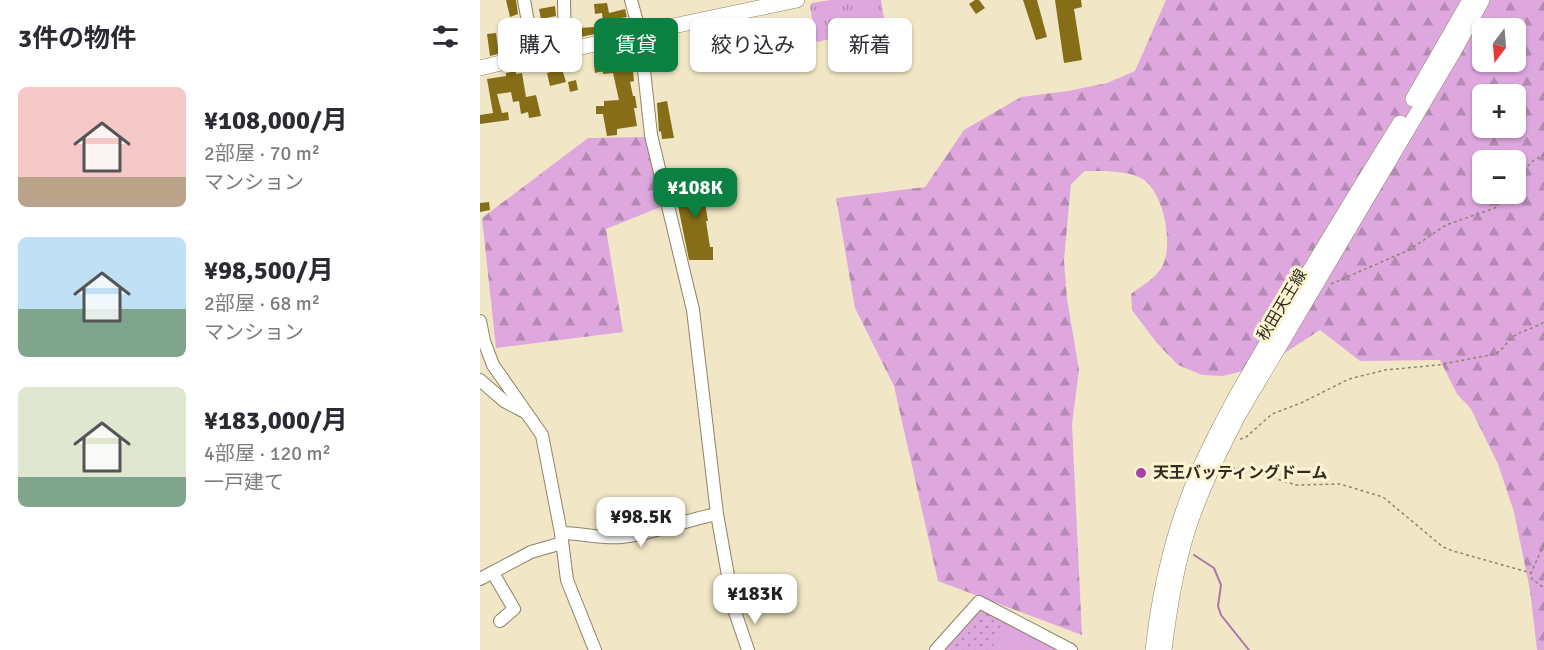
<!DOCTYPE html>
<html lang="ja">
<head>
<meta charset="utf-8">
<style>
	:root { --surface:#fff; --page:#f2f2f3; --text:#2b2b33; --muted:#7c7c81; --accent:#0b8043 }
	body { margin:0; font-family:Signika,"Noto Sans JP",sans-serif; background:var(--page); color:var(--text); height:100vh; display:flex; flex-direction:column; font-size:22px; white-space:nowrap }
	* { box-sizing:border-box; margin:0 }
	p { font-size:20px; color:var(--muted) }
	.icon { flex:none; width:33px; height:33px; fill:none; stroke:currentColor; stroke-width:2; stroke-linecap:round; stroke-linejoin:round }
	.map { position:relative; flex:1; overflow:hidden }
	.side { display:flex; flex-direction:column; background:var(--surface); width:480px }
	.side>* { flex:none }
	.guide { position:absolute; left:18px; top:18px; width:570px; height:54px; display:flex; gap:12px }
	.needle { width:39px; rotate:196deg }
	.tools { position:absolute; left:992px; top:18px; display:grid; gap:12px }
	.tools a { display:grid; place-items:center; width:54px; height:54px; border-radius:9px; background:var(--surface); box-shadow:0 2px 4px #0004; font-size:30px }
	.price { position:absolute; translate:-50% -51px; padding:0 14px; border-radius:12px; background:#fff; color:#222; font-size:20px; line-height:39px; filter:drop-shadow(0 2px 3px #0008) }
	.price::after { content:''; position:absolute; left:50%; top:36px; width:18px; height:14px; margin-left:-9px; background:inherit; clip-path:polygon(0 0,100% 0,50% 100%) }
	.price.active { background:var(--accent); color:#fff }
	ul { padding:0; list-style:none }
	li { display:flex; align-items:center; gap:18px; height:150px; padding:0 18px }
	li span { display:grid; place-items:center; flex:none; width:168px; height:120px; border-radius:9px; color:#555 }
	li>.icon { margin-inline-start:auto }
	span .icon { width:72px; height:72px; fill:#fffc; stroke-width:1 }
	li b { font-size:26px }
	h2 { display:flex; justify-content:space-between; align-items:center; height:72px; padding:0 18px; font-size:26px }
	.tag { padding:0 21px; border-radius:9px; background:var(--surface); box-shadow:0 2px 4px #0004; font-size:21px; line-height:54px }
	.tag.active { background:var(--accent); color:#fff }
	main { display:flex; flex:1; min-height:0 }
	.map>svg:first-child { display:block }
	.grass { fill:url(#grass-tufts) }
	.forest { fill:url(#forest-firs); fill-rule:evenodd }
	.park { fill:url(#park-dots) }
	.pitch { fill:#dea8df }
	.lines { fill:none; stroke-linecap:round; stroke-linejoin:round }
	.stream { stroke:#ab78a8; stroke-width:2 }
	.building { fill:#856e17 }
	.minor-casing { stroke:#8c8365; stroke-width:14 }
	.major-casing { stroke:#8c8365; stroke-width:16 }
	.path { stroke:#8c856f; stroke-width:1.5; stroke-dasharray:3 3; stroke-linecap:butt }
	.minor { stroke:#fff; stroke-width:12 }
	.major { stroke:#fff; stroke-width:15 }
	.poi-dot { fill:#a442a9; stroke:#fef4d3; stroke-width:2 }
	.labels { text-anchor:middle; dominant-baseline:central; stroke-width:6; stroke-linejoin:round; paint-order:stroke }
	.street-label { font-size:16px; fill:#302c20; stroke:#fef4d3 }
	.poi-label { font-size:16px; font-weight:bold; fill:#302c20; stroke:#fef4d3; text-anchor:start }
</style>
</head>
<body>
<main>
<section class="side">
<h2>3件の物件<svg class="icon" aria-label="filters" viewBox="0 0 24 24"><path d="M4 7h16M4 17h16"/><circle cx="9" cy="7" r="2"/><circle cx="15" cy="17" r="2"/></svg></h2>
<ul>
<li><span style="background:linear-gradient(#f6c9c9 75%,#b9a48a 0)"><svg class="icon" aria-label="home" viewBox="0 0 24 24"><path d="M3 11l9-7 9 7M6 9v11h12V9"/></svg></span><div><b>¥108,000/月</b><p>2部屋 · 70 m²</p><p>マンション</p></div></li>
<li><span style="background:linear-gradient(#bfe0f5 60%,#7fa58c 0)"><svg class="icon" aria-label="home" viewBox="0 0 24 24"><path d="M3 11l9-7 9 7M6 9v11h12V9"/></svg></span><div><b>¥98,500/月</b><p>2部屋 · 68 m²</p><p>マンション</p></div></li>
<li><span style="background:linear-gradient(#dfe7d0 75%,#7fa58c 0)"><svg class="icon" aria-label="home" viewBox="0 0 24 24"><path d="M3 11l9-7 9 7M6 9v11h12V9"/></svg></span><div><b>¥183,000/月</b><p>4部屋 · 120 m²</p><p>一戸建て</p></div></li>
</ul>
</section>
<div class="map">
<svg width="1064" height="650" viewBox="0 0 1064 650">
	<defs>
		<pattern id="grass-tufts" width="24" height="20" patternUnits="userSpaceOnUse" patternTransform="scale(1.5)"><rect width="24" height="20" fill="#dea8df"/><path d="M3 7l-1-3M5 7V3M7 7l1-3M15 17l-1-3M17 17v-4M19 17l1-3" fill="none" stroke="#b489b4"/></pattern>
		<pattern id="forest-firs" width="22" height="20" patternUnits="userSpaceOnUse" patternTransform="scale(1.5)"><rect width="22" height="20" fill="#dea8df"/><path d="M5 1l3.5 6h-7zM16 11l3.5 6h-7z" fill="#b489b4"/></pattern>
		<pattern id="park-dots" width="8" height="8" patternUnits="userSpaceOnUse" patternTransform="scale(1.5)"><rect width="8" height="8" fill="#dea8df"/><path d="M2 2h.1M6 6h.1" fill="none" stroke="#b489b4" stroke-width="1.8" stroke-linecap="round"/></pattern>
	</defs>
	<rect width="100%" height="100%" fill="#f1e7c6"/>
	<!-- grass -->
	<path class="grass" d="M 350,0 L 401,0 L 405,24 L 338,42 L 336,41 L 330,7 L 332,3 Z"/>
	<!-- forest -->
	<g class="forest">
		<path d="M 686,0 L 1064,0 L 1064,650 L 1057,650 L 1050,590 L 1034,512 L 1018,464 L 991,409 L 977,394 L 960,360 L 880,361 L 840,330 L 786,365 L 743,376 L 722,375 L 698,365 L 676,342 L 652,310 L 651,294 C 660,287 674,279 680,270 C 695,250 685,195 664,180 C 650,170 622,171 605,171 L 591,184 L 584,260 L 587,299 L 599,370 L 592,424 L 602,635 L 458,581 L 414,386 L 375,308 L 356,198 L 445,187 L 484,130 L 541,97 L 588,91 L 627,83 L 655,71 ZM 1002,28 L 1035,28 L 1035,62 L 1002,62 ZM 1002,94 L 1035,94 L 1035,128 L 1002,128 ZM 1002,160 L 1035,160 L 1035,194 L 1002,194 Z"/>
		<path d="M 165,137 L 183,206 L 126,229 L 143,332 L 16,348 L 2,218 L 108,138 Z"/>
	</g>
	<!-- park -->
	<path class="park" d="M 499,605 L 587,650 L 459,650 Z"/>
	<!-- pitch -->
	<path class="pitch" d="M 532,623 L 580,650 L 509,650 Z"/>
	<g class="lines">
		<!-- stream -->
		<path class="stream" d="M 714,555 L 734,568 L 741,585 L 738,606 L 741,615 L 769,650"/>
	</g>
	<!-- building -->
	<g class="building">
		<path d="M 26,0 L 36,0 L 38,14 L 30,17 Z"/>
		<path d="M 495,0 L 499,0 L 505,8 L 496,14 L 489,4 Z"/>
		<path d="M 543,0 L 557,0 L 567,37 L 556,40 Z"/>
		<path d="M 575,0 L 601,0 L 602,7 L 594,9 L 602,60 L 584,63 Z"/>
		<path d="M 127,3 L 129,13 L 145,9 L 147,17 L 123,21 L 122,13 L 115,14 L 114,4 Z"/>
		<path d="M 75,6 L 76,16 L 61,19 L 59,9 Z"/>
		<path d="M 41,27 L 44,47 L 10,56 L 7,34 L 16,33 L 18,48 L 36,42 L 33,29 Z"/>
		<path d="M 114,27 L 115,34 L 96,38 L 96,32 L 100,32 L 99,28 Z"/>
		<path d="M 136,52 L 151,52 L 154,81 L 150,82 L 153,96 L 155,96 L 157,108 L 154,108 L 157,126 L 137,129 L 137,135 L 127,136 L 123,114 L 116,114 L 116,106 L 124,106 L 124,101 L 139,100 L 133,73 L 123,74 L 123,71 L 115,73 L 114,65 L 119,65 L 118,59 L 123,58 L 122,55 Z"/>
		<path d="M 82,69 L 86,82 L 70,86 L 67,73 Z"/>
		<path d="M 36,71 L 36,74 L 42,73 L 46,97 L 56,95 L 61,116 L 49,118 L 48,112 L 41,114 L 39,101 L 33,102 L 31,92 L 17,94 L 22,113 L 28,112 L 29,120 L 0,124 L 0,115 L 13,113 L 7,79 L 26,76 L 26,73 Z"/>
		<path d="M 96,80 L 98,90 L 90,92 L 88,82 Z"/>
		<path d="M 187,101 L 194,138 L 182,139 L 181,131 L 179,132 L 177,103 Z"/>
		<path d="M 224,178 L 228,202 L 225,203 L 228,221 L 226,221 L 230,247 L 233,247 L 233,260 L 209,260 L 194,186 Z"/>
		<path d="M 9,202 L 10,210 L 0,212 L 0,203 Z"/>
	</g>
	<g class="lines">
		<!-- minor casing -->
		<g class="minor-casing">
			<g id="minor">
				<path d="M 44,0 L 54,55"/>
				<path d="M 84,0 L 85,51"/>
				<path d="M 151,0 L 160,33 L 171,135 L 213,310 L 237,514 L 254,609 L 268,650"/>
				<path d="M 0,321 L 4,341 L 13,365 L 62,435 L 81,533 L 87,580 L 115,650"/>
				<path d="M 0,380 L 24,401 L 43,411"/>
				<path d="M 81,533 C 102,533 121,539 142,537 C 173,534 205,520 237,514"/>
				<path d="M 13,573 L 34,609 L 20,621"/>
				<path d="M 0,579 L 51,552 L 82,543"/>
				<path d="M 456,650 L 499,602 L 591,650"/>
			</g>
		</g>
		<!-- major casing -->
		<g class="major-casing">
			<g id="major">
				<path d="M 0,68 L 54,55 L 85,51 L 160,33 L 317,0"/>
				<path d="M 933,99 L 990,0"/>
				<path d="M 673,650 C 680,587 695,524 721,466 C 745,413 775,364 804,314 C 842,250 881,186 920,123"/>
				<path d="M 684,650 C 689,610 695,571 707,532 C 720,491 739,452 759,414 L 974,51 L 1002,0"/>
			</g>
		</g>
		<!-- path -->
		<g class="path">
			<path d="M 1035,179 L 1054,160 L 1064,155"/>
			<path d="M 851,284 L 929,250 L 966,225 L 1015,208 L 1025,194"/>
			<path d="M 760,439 L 765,438 L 792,414 L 821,403 L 869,379 L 905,370 L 958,365 L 1015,354 C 1023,350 1026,342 1033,337 C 1040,331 1055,328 1064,322"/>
			<path d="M 746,468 L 762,468 L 816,485 L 860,484 L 903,497 L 963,547 L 973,551 L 1051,573"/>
			<path d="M 1064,544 L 1051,573 L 1052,579 L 1064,588"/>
		</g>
		<!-- minor -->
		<use href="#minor" class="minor"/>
		<!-- major -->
		<use href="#major" class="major"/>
	</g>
	<!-- markers -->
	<circle class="poi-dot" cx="661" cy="473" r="6"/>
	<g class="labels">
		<!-- street labels -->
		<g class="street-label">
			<text transform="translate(802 305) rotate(-59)">秋田天王線</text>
		</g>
		<!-- poi labels -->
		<g class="poi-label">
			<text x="673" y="473">天王バッティングドーム</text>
		</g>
	</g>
</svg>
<div class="tools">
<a><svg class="needle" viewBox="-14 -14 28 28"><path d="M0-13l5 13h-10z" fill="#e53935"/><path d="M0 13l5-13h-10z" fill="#7c7c81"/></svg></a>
<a>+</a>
<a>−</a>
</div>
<b class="price active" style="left:215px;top:219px">¥108K</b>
<b class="price" style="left:161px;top:548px">¥98.5K</b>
<b class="price" style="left:275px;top:625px">¥183K</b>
<div class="guide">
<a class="tag">購入</a>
<a class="tag active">賃貸</a>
<a class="tag">絞り込み</a>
<a class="tag">新着</a>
</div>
</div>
</main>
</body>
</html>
